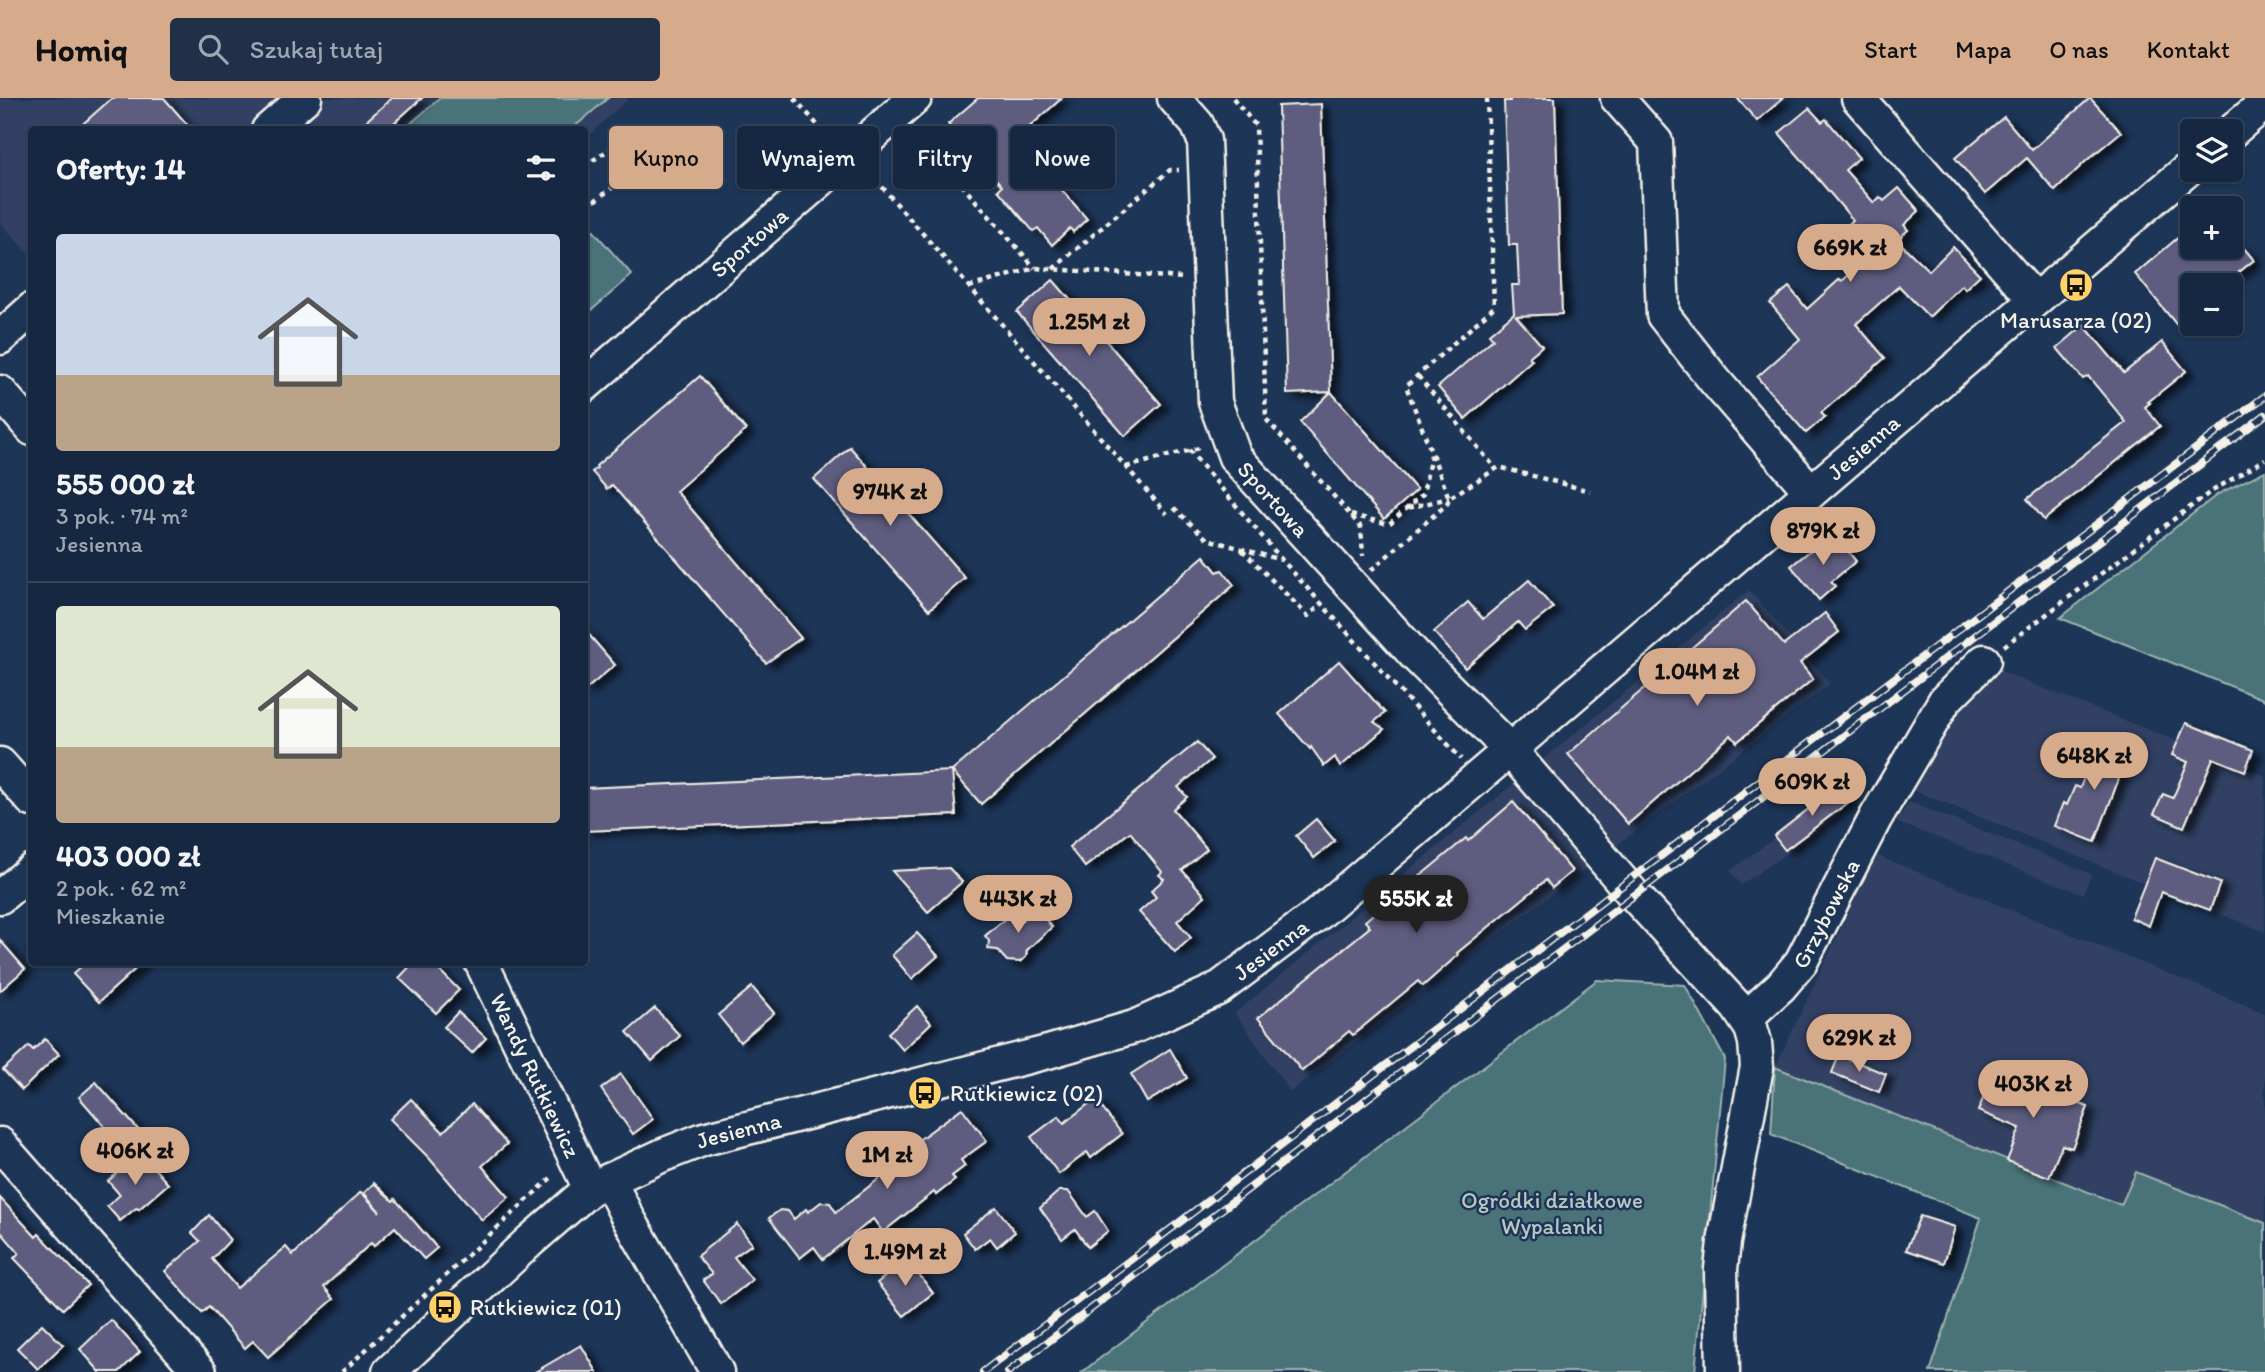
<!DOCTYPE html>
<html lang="pl">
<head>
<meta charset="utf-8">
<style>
	:root { --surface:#162841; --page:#1f3048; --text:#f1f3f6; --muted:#9ea6b1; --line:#35445a; --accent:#d6ab8b }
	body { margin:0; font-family:Itim,sans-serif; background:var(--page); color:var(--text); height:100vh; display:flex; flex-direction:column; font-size:26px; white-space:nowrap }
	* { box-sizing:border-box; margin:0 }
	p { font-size:23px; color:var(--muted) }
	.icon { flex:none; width:38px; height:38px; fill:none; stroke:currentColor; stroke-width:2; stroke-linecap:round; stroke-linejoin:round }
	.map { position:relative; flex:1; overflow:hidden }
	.sheet { position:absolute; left:28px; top:28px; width:560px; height:840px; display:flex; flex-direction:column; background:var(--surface); border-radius:7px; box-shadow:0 2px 5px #0004,0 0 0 2px var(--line) }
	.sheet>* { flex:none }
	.banner { position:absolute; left:609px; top:28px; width:665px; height:63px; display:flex; gap:14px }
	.fabs { position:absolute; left:2180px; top:21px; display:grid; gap:14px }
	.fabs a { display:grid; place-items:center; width:63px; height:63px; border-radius:7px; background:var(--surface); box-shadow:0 2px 5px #0004,0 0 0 2px var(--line); font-size:35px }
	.price { position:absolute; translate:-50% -60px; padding:0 16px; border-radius:24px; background:var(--accent); color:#111; font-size:23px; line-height:46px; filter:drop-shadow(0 2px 4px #0008) }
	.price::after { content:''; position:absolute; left:50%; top:42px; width:21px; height:16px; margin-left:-10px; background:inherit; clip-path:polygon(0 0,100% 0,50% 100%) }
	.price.current { background:#222; color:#fff }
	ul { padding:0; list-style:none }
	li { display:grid; align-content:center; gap:14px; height:371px; padding:0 28px }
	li+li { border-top:2px solid var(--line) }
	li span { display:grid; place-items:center; height:217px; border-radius:7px; color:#555 }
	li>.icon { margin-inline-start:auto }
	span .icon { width:126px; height:126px; fill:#fffc; stroke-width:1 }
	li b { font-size:30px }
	h2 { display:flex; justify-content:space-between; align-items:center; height:84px; padding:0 28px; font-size:30px }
	.chip { padding:0 24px; border-radius:7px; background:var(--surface); box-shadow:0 2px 5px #0004,0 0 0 2px var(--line); font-size:24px; line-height:63px }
	.chip.current { background:var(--accent); color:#111 }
	header { display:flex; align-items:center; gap:42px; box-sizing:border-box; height:98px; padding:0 35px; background:var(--accent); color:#111 }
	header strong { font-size:33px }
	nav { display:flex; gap:38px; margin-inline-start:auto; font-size:24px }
	.search { width:490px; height:63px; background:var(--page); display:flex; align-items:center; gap:18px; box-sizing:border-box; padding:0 24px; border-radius:7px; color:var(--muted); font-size:26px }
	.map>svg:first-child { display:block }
	.built { fill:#304163 }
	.green { fill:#497378; stroke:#9eb2b0; stroke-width:2 }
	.building { fill:#5e5d7f; stroke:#f4f1e8; stroke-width:2; filter:url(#shadow) }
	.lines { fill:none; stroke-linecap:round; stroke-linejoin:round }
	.minor-casing { stroke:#f4f1e8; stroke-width:37 }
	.path { stroke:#f4f1e8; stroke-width:4.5; stroke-dasharray:5 5; stroke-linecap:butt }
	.minor { stroke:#1d3557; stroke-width:32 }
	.rail-casing { stroke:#f4f1e8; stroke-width:8 }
	.rail { stroke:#1d3557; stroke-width:5; stroke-dasharray:16; stroke-linecap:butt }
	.labels { text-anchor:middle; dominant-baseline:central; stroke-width:5; stroke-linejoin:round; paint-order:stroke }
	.street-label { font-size:23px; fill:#f4f1e8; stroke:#1d3557 }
	.poi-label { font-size:23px; fill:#f4f1e8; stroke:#1d3557; text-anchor:start }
	.park-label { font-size:23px; fill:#b8c5c1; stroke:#1d3557 }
</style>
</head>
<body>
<header>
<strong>Homiq</strong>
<div class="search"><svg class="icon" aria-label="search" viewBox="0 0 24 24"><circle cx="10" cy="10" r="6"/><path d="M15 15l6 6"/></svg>Szukaj tutaj</div>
<nav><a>Start</a><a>Mapa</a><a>O nas</a><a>Kontakt</a></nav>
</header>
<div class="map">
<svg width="2265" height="1274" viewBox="0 0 2265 1274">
	<defs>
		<filter id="shadow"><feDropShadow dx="8" dy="4.5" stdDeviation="3.5" flood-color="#0009"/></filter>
	</defs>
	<rect width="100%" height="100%" fill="#1d3557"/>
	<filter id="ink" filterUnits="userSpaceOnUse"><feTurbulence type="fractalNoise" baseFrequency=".0143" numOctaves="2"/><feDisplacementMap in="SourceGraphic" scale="14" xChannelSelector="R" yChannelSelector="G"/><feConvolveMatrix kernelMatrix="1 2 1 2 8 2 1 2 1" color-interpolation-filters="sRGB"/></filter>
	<g filter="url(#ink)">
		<!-- built -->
		<g class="built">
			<path d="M 0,0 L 629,0 L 585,41 L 584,32 L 32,32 L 31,159 L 0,124 Z"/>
			<path d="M 1749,492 L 1830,586 L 1290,994 L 1235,915 Z"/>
			<path d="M 1995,571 L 2265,678 L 2265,834 L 1910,691 L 1956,608 Z"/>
			<path d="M 1851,670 L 1864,683 L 1846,702 L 1849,706 L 1829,726 L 1741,787 L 1730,773 L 1779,737 L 1777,734 L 1823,699 Z"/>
			<path d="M 1909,704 L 2092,776 L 2083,796 L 1896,724 Z"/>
			<path d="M 1876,757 L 2265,915 L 2265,1125 L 2137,1074 L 2121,1108 L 1775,969 Z"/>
		</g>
		<!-- green -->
		<g class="green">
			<path d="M 440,0 L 608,0 L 572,31 L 404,31 Z"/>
			<path d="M 590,129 L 632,177 L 585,218 L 585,133 Z"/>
			<path d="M 2265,373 L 2265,602 L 2060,520 L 2218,396 Z"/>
			<path d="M 1597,882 L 1685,887 L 1725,961 L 1695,1274 L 1082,1274 Z"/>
			<path d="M 1775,969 L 2121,1107 L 2136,1074 L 2265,1125 L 2265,1274 L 1930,1274 L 1981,1120 L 1771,1036 Z"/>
		</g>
		<!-- building -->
		<g class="building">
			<path d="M 112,0 L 164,0 L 192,32 L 76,32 Z"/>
			<path d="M 392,0 L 422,0 L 386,32 L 356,32 Z"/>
			<path d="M 978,0 L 1062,0 L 1017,40 L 1087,121 L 1073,134 L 1070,130 L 1052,147 L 1038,130 L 1033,133 L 998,92 L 1002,88 L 948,26 Z"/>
			<path d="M 1510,0 L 1555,0 L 1562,216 L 1516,218 L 1542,248 L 1529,259 L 1532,262 L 1465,321 L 1438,289 L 1493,241 L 1489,236 L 1514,215 L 1512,187 L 1519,187 L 1517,147 L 1509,147 L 1504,3 L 1510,3 Z"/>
			<path d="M 1737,0 L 1783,0 L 1757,23 Z"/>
			<path d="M 2090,0 L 2121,34 L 2086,63 L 2055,93 L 2027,60 L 1985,96 L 1955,60 L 2004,19 L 2032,52 Z"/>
			<path d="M 1321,6 L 1331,294 L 1287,296 L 1278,8 Z"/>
			<path d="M 1809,10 L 1822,24 L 1826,21 L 1859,60 L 1845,72 L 1874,105 L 1880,99 L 1884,103 L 1899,90 L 1919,113 L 1904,127 L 1908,132 L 1897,142 L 1929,173 L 1953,149 L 1980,177 L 1965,191 L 1962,187 L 1929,219 L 1899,188 L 1856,226 L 1885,260 L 1821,315 L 1825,319 L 1806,335 L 1757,279 L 1800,241 L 1770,205 L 1789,189 L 1807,211 L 1840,181 L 1842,183 L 1874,156 L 1849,126 L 1853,122 L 1779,35 Z"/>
			<path d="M 2193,127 L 2193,149 L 2243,149 L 2254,162 L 2223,187 L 2193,187 L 2193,212 L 2176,226 L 2135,176 Z"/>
			<path d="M 1053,182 L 1161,306 L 1125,338 L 1017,214 Z"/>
			<path d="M 2084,227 L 2124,275 L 2162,244 L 2186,273 L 2148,304 L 2150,305 L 2145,309 L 2160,328 L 2044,422 L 2027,401 L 2126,324 L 2088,278 L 2083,281 L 2057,250 Z"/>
			<path d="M 700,278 L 746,332 L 676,393 L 801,540 L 766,565 L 612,387 L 607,391 L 592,374 L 597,370 L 596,368 Z"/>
			<path d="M 1331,294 L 1417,392 L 1384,421 L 1300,324 Z"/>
			<path d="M 850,349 L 965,480 L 929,512 L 814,381 Z"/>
			<path d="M 1826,440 L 1836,453 L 1843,447 L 1856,463 L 1831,484 L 1835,488 L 1819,502 L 1791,468 Z"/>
			<path d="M 1204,458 L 1217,474 L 1222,472 L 1234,487 L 981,706 L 952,673 Z"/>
			<path d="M 1529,482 L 1553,510 L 1525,532 L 1518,524 L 1465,570 L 1434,534 L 1468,504 L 1483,521 Z"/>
			<path d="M 1746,503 L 1784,547 L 1825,515 L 1839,534 L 1800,565 L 1813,581 L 1737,644 L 1731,637 L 1628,726 L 1568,656 Z"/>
			<path d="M 584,531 L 615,567 L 584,593 Z"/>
			<path d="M 1339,563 L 1385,615 L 1374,624 L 1384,631 L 1340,669 L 1335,659 L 1324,668 L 1311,649 L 1310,651 L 1279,616 Z"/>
			<path d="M 2186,625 L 2253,652 L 2245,673 L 2213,660 L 2184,729 L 2154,716 L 2163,696 L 2173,700 L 2188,664 L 2172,657 Z"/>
			<path d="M 2099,640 L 2130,651 L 2095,744 L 2054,728 L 2063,705 L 2067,707 L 2075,688 L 2080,690 Z"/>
			<path d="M 1197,644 L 1212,661 L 1178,689 L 1187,699 L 1173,711 L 1207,751 L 1182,772 L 1205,798 L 1177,823 L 1191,840 L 1175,854 L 1139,814 L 1156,799 L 1151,793 L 1164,781 L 1159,777 L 1162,774 L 1130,734 L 1085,769 L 1069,749 Z"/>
			<path d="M 952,673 L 956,717 L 584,733 L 584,690 Z"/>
			<path d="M 1838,688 L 1850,703 L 1785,752 L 1774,738 Z"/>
			<path d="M 1513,704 L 1572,773 L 1552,790 L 1546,782 L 1457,855 L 1458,857 L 1423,888 L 1418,883 L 1353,937 L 1349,933 L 1302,973 L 1258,920 L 1370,829 L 1365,823 L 1401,792 L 1402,793 L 1466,740 L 1468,743 Z"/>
			<path d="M 1316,721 L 1335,743 L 1314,760 L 1296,738 Z"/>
			<path d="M 2155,760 L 2220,785 L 2210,812 L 2161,794 L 2149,828 L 2131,820 Z"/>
			<path d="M 949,770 L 962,784 L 928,814 L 892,773 Z"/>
			<path d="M 1036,810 L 1052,829 L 1027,852 L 1026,859 L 1020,864 L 1007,863 L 997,852 L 988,851 L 989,843 L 985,838 L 1015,812 L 1022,822 Z"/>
			<path d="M 917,835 L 938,858 L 912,881 L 892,857 Z"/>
			<path d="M 0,842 L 25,871 L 0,893 Z"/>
			<path d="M 86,864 L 143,864 L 99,904 L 73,876 Z"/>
			<path d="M 414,864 L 431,864 L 459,892 L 436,915 L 399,880 Z"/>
			<path d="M 752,889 L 774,915 L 740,944 L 718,917 Z"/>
			<path d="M 917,908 L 931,925 L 903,952 L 888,935 Z"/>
			<path d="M 655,910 L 680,938 L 652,963 L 627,934 Z"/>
			<path d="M 458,914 L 486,940 L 472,955 L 444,929 Z"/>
			<path d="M 45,941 L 59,956 L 22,992 L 3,972 L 29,948 L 33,952 Z"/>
			<path d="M 1170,951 L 1187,980 L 1147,1004 L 1131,976 Z"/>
			<path d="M 1839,957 L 1886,976 L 1879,994 L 1832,975 Z"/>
			<path d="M 1995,971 L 2088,1009 L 2072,1050 L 2062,1047 L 2049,1079 L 2007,1063 L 2020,1030 L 1978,1013 Z"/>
			<path d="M 621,976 L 653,1021 L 633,1036 L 601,991 Z"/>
			<path d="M 96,984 L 149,1044 L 131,1059 L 79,999 Z"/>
			<path d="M 411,1001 L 443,1034 L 472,1006 L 507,1046 L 482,1068 L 509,1099 L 482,1122 L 429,1060 L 390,1021 Z"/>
			<path d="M 1095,1001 L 1122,1036 L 1091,1060 L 1087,1054 L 1059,1076 L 1031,1039 L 1059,1018 L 1064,1025 Z"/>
			<path d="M 962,1010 L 987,1043 L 961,1062 L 965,1068 L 952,1078 L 955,1082 L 936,1097 L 934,1094 L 883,1134 L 873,1121 L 823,1161 L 814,1149 L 800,1160 L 769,1120 L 780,1112 L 788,1113 L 794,1121 L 806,1111 L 808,1114 L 821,1104 L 830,1105 L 836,1114 L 920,1049 L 916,1044 Z"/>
			<path d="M 141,1055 L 168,1086 L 139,1111 L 136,1110 L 120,1123 L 107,1108 L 120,1097 L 108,1083 Z"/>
			<path d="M 374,1085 L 393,1103 L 395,1101 L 437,1150 L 424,1161 L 395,1129 L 374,1148 L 371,1145 L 324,1189 L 334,1201 L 268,1259 L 253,1243 L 245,1250 L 209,1209 L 202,1215 L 165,1173 L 200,1143 L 192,1135 L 209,1117 L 230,1142 L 212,1161 L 237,1190 L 286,1149 L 293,1157 L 361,1094 L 380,1114 L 364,1095 Z"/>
			<path d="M 1059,1093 L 1068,1093 L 1087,1119 L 1095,1113 L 1108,1133 L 1088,1149 L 1075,1131 L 1062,1141 L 1040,1110 Z"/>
			<path d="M 0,1100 L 36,1139 L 39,1136 L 88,1187 L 63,1211 L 14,1160 L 19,1155 L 0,1133 Z"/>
			<path d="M 996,1109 L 1015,1134 L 997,1149 L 990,1140 L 975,1151 L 963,1135 Z"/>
			<path d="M 1920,1118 L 1955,1129 L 1944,1165 L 1906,1152 Z"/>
			<path d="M 737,1126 L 752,1146 L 734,1159 L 752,1182 L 721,1206 L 703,1182 L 712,1176 L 697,1158 Z"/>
			<path d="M 907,1161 L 933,1195 L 904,1218 L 877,1185 Z"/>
			<path d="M 111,1222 L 140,1254 L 119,1274 L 100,1274 L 80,1251 Z"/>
			<path d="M 42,1226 L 63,1247 L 38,1271 L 17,1250 Z"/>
			<path d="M 581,1247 L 597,1274 L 535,1274 Z"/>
		</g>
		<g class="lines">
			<!-- minor casing -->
			<g class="minor-casing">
				<g id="minor">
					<path id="s1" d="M 1174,0 L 1197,26 L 1204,42 L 1215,304 L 1235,359 L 1415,557 L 1511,653 L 1634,797 L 1737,909 L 1751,930 L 1755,944 L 1757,969 L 1724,1144 L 1721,1171 L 1723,1274"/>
					<path d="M 1617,0 L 1656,44 L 1663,217 L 1715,283 L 1811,394"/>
					<path d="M 1858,0 L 2035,202"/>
					<path d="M 268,32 L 305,0"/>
					<path d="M 2231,34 L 2265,5"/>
					<path d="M 0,240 L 32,211"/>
					<path id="s2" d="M 584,288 L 915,0"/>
					<path d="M 0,294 L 32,331"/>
					<path d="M 0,666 L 32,702"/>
					<path d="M 0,799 L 32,772"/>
					<path id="s3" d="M 481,864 L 590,1091"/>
					<path id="s4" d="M 1746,920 L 1781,888 L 1801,864 L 1876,719 L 1945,602 L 1984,563"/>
					<path d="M 0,1046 L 200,1274"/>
					<path d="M 609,1082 L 626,1116 L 717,1274"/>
					<path id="s5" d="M 389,1274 L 530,1143 L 590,1091 L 663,1057 L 704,1041 L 1048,954 L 1134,929 L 1218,891 L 1318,816 L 2193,67"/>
				</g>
			</g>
			<!-- path -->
			<g class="path">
				<path d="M 794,0 L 828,39"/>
				<path d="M 1233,0 L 1256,28 L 1266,321 L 1361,429 L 1363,458"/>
				<path d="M 1487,0 L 1494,209 L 1406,288 L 1449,400 L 1499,369 L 1590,393"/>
				<path d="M 915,34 L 1035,170"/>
				<path d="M 584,68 L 613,49 L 633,30 L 645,29 L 652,37 C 646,71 610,90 584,111"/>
				<path d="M 869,74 L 1167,416"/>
				<path d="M 1053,171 L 1170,72 L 1179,72"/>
				<path d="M 969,189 L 1035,170 L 1183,180"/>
				<path d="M 1418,278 L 1496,371"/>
				<path d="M 1189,352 L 1283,463 L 1461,661"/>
				<path d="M 1126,369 L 1203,349"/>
				<path d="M 1174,410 L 1207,441 L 1281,462"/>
				<path d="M 1408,410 L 1449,400"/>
				<path d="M 1351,417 L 1389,426 L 1423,396 L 1431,357"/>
				<path d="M 1242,452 L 1308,518 L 1322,506"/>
				<path d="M 1371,472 L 1447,406 L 1449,400"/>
				<path d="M 2004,548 L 2209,395 L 2265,361"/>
				<path d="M 342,1274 L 553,1078"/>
			</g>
			<!-- minor -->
			<use href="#minor" class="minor"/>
			<!-- rail casing -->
			<g class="rail-casing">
				<g id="rail">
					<path d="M 983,1274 L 2265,298"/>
					<path d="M 1008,1274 L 2265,317"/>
				</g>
			</g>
			<!-- rail -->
			<use href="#rail" class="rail"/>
		</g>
	</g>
	<!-- icons -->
	<defs>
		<g id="bus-disc" transform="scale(1.75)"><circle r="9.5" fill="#ffd166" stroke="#1d3557"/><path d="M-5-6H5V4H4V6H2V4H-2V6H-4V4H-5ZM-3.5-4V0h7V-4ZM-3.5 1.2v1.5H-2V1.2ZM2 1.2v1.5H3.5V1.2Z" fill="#111"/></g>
	</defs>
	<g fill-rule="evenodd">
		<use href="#bus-disc" x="2076" y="187"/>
		<use href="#bus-disc" x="925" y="995"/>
		<use href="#bus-disc" x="445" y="1209"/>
	</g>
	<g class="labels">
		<!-- street labels -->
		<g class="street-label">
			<text stroke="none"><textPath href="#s2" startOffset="219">Sportowa</textPath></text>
			<text stroke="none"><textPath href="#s5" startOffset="1776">Jesienna</textPath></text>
			<text stroke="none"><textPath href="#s1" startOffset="430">Sportowa</textPath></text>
			<text stroke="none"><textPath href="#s4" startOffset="133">Grzybowska</textPath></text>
			<text stroke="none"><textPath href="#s5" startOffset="999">Jesienna</textPath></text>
			<text stroke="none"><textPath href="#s3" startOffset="126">Wandy Rutkiewicz</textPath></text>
			<text stroke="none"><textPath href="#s5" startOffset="432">Jesienna</textPath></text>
		</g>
		<!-- poi labels -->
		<g class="poi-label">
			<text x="2076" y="222" text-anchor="middle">Marusarza (02)</text>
			<text x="950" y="995">Rutkiewicz (02)</text>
			<text x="470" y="1209">Rutkiewicz (01)</text>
		</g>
		<!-- park labels -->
		<g class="park-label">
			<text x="1552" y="1102">Ogródki działkowe<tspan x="1552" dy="26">Wypalanki</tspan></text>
		</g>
	</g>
</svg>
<div class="fabs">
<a><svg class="icon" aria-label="layers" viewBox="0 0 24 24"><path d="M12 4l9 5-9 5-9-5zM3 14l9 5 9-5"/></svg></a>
<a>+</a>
<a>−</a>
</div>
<b class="price" style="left:1850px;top:186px">669K zł</b>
<b class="price" style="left:1089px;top:260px">1.25M zł</b>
<b class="price" style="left:890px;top:430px">974K zł</b>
<b class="price" style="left:1823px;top:469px">879K zł</b>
<b class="price" style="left:1697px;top:610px">1.04M zł</b>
<b class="price" style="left:2094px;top:694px">648K zł</b>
<b class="price" style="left:1812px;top:720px">609K zł</b>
<b class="price" style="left:1018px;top:837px">443K zł</b>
<b class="price current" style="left:1416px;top:837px">555K zł</b>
<b class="price" style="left:1859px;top:976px">629K zł</b>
<b class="price" style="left:2033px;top:1022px">403K zł</b>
<b class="price" style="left:135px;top:1089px">406K zł</b>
<b class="price" style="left:887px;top:1093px">1M zł</b>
<b class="price" style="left:905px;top:1190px">1.49M zł</b>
<div class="banner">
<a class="chip current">Kupno</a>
<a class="chip">Wynajem</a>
<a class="chip">Filtry</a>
<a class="chip">Nowe</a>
</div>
<section class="sheet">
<h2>Oferty: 14<svg class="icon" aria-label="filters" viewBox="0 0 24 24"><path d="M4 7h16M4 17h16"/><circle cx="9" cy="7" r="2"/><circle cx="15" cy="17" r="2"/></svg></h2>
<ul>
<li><span style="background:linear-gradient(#c9d6e8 65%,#b9a48a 0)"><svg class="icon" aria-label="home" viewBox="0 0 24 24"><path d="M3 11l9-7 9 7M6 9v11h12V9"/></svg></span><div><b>555 000 zł</b><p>3 pok. · 74 m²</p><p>Jesienna</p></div></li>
<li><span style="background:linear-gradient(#dfe7d0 65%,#b9a48a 0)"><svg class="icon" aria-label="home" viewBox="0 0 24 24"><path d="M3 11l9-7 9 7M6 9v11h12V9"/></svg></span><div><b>403 000 zł</b><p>2 pok. · 62 m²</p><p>Mieszkanie</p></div></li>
</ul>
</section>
</div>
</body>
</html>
